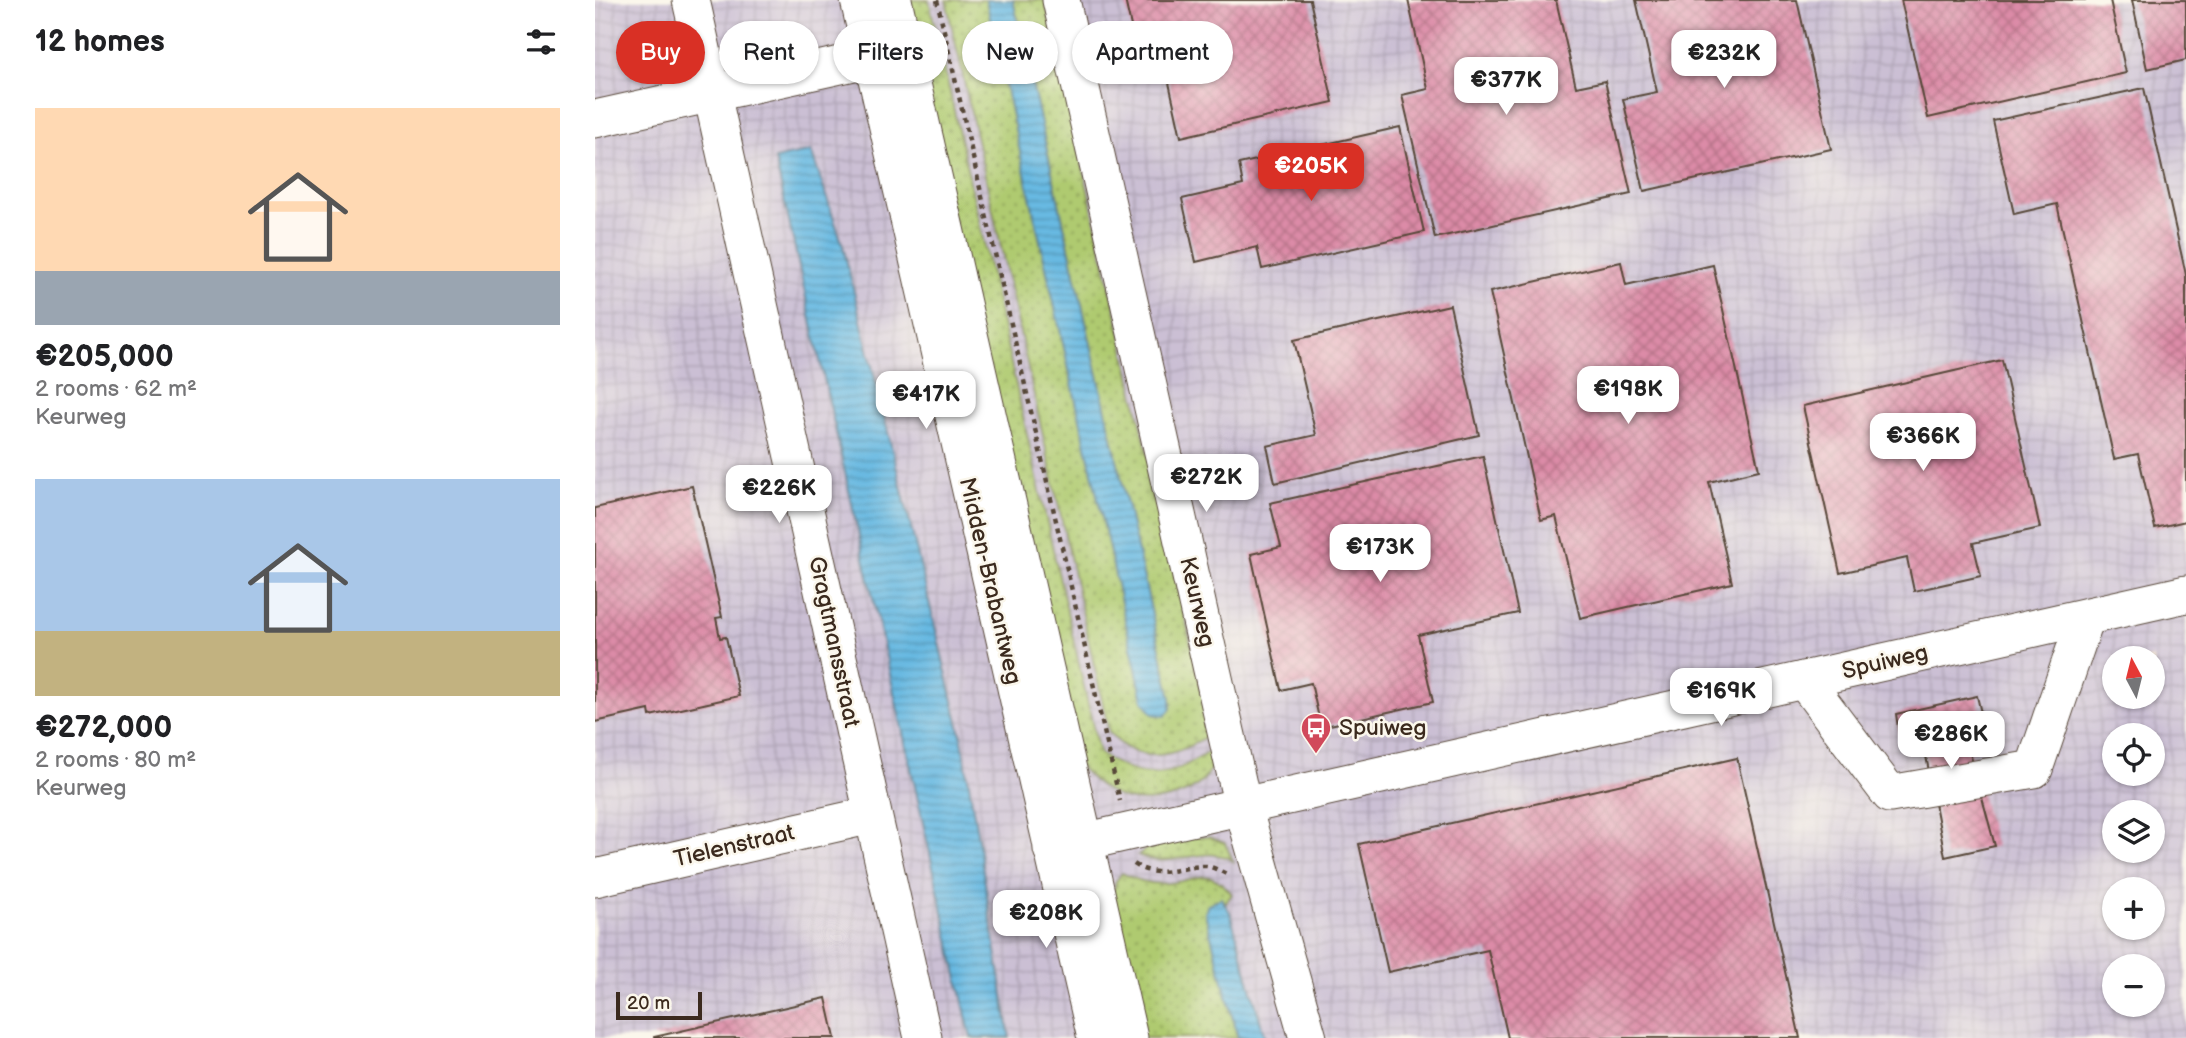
<!DOCTYPE html>
<html lang="en">
<head>
<meta charset="utf-8">
<style>
	:root { --surface:#fff; --page:#f2f2f2; --text:#202124; --muted:#757577; --accent:#d93025 }
	body { margin:0; font-family:"Balsamiq Sans",sans-serif; background:var(--page); color:var(--text); height:100vh; display:flex; flex-direction:column; font-size:26px; white-space:nowrap }
	* { box-sizing:border-box; margin:0 }
	p { font-size:23px; color:var(--muted) }
	.icon { flex:none; width:38px; height:38px; fill:none; stroke:currentColor; stroke-width:2; stroke-linecap:round; stroke-linejoin:round }
	.map { position:relative; flex:1; overflow:hidden }
	.details { display:flex; flex-direction:column; background:var(--surface); width:595px }
	.details>* { flex:none }
	.guide { position:absolute; left:21px; top:21px; width:665px; height:63px; display:flex; gap:14px }
	.needle { width:46px; rotate:353deg }
	.buttons { position:absolute; left:1507px; top:646px; display:grid; gap:14px }
	.buttons a { display:grid; place-items:center; width:63px; height:63px; border-radius:50%; background:var(--surface); box-shadow:0 2px 5px #0004; font-size:35px }
	.scale { position:absolute; left:21px; bottom:18px; width:86px; box-sizing:border-box; padding-left:7px; border:4px solid #3b2a1e; border-top:0; font-size:19px; line-height:24px; white-space:nowrap; color:#3b2a1e; -webkit-text-stroke:5px #fbf7ec; paint-order:stroke }
	.price { position:absolute; translate:-50% -60px; padding:0 16px; border-radius:14px; background:#fff; color:#222; font-size:23px; line-height:46px; filter:drop-shadow(0 2px 4px #0008) }
	.price::after { content:''; position:absolute; left:50%; top:42px; width:21px; height:16px; margin-left:-10px; background:inherit; clip-path:polygon(0 0,100% 0,50% 100%) }
	.price.active { background:var(--accent); color:#fff }
	ul { padding:0; list-style:none }
	li { display:grid; align-content:center; gap:14px; height:371px; padding:0 35px }
	li span { display:grid; place-items:center; height:217px; border-radius:0px; color:#555 }
	li>.icon { margin-inline-start:auto }
	span .icon { width:126px; height:126px; fill:#fffc; stroke-width:1 }
	li b { font-size:30px }
	h2 { display:flex; justify-content:space-between; align-items:center; height:84px; padding:0 35px; font-size:30px }
	.chip { padding:0 24px; border-radius:32px; background:var(--surface); box-shadow:0 2px 5px #0004; font-size:24px; line-height:63px }
	.chip.active { background:var(--accent); color:#fff }
	main { display:flex; flex:1; min-height:0 }
	.map>svg:first-child { display:block }
	.industrial { fill:url(#industrial-grid); fill-rule:evenodd }
	.grass { fill:url(#grass-dots); stroke:#757a47; stroke-width:2 }
	.water { fill:url(#water-rules); stroke:#517280; stroke-width:2 }
	.building { fill:url(#building-cross-hatch) }
	.lines { fill:none; stroke-linecap:round; stroke-linejoin:round }
	.minor-casing { stroke:#574739; stroke-width:39 }
	.path { stroke:#574739; stroke-width:4.5; stroke-dasharray:5 5; stroke-linecap:butt }
	.minor { stroke:#fff; stroke-width:37 }
	.labels { text-anchor:middle; dominant-baseline:central; stroke-width:5; stroke-linejoin:round; paint-order:stroke }
	.street-label { font-size:23px; fill:#3b2a1e; stroke:#fbf7ec }
	.poi-label { font-size:23px; fill:#3b2a1e; stroke:#fbf7ec; text-anchor:start }
</style>
</head>
<body>
<main>
<section class="details">
<h2>12 homes<svg class="icon" aria-label="filters" viewBox="0 0 24 24"><path d="M4 7h16M4 17h16"/><circle cx="9" cy="7" r="2"/><circle cx="15" cy="17" r="2"/></svg></h2>
<ul>
<li><span style="background:linear-gradient(#ffd9b3 75%,#9aa5b1 0)"><svg class="icon" aria-label="home" viewBox="0 0 24 24"><path d="M3 11l9-7 9 7M6 9v11h12V9"/></svg></span><div><b>€205,000</b><p>2 rooms · 62 m²</p><p>Keurweg</p></div></li>
<li><span style="background:linear-gradient(#a9c7e8 70%,#c2b280 0)"><svg class="icon" aria-label="home" viewBox="0 0 24 24"><path d="M3 11l9-7 9 7M6 9v11h12V9"/></svg></span><div><b>€272,000</b><p>2 rooms · 80 m²</p><p>Keurweg</p></div></li>
</ul>
</section>
<div class="map">
<svg width="1591" height="1038" viewBox="0 0 1591 1038">
	<defs>
		<pattern id="industrial-grid" width="8" height="8" patternUnits="userSpaceOnUse" patternTransform="scale(1.75)"><rect width="8" height="8" fill="#cbbfd4"/><path d="M0 4h8M4 0v8" fill="none" stroke="#afa4b6"/></pattern>
		<pattern id="grass-dots" width="8" height="8" patternUnits="userSpaceOnUse" patternTransform="scale(1.75)"><rect width="8" height="8" fill="#afca70"/><path d="M2 2h.1M6 6h.1" fill="none" stroke="#90a45b" stroke-width="1.8" stroke-linecap="round"/></pattern>
		<pattern id="water-rules" width="6" height="5" patternUnits="userSpaceOnUse" patternTransform="scale(1.75)"><rect width="6" height="5" fill="#67b9e2"/><path d="M0 2.5h6" fill="none" stroke="#5697b7"/></pattern>
		<pattern id="building-cross-hatch" width="8" height="8" patternUnits="userSpaceOnUse" patternTransform="scale(1.75)"><rect width="8" height="8" fill="#dc8ba7"/><path d="M0 0l8 8M0 8l8-8" fill="none" stroke="#b47287"/></pattern>
	</defs>
	<rect width="100%" height="100%" fill="#fbf7ec"/>
	<filter id="ink" filterUnits="userSpaceOnUse"><feTurbulence type="fractalNoise" baseFrequency=".0143" numOctaves="2"/><feDisplacementMap in="SourceGraphic" scale="14" xChannelSelector="R" yChannelSelector="G"/><feConvolveMatrix kernelMatrix="1 2 1 2 8 2 1 2 1" color-interpolation-filters="sRGB"/></filter>
	<filter id="wash" filterUnits="userSpaceOnUse"><feTurbulence type="fractalNoise" baseFrequency=".00686" numOctaves="4" result="noise"/><feDisplacementMap in="SourceGraphic" scale="28" xChannelSelector="R" yChannelSelector="G"/><feGaussianBlur stdDeviation="1.57" result="paint"/><feColorMatrix in="noise" values="0 0 0 0 0 0 0 0 0 0 0 0 0 0 0 0 0 1.4 0 .05"/><feComposite in="paint" operator="in"/></filter>
	<g filter="url(#wash)">
		<rect width="100%" height="100%" fill="#f8e9d5"/>
		<!-- industrial -->
		<path class="industrial" d="M 0,0 L 1591,0 L 1591,1038 L 0,1038 ZM 1519,658 L 1558,658 L 1558,696 L 1519,696 ZM 1519,735 L 1558,735 L 1558,774 L 1519,774 ZM 1519,812 L 1558,812 L 1558,850 L 1519,850 ZM 1519,889 L 1558,889 L 1558,928 L 1519,928 ZM 1519,966 L 1558,966 L 1558,1004 L 1519,1004 Z"/>
		<!-- grass -->
		<g class="grass">
			<path d="M 307,0 L 334,0 L 504,753 C 548,784 576,779 619,748 C 624,792 563,808 528,798 C 510,792 497,780 484,766 Z"/>
			<path d="M 351,0 L 391,0 L 548,700 L 576,698 L 418,0 L 450,0 L 616,733 C 582,757 543,768 514,732 Z"/>
			<path d="M 589,837 L 614,837 L 630,843 L 638,861 C 609,842 577,872 543,855 L 557,845 Z"/>
			<path d="M 527,873 C 542,881 557,885 574,883 C 604,880 613,865 637,894 L 631,903 L 630,901 L 610,913 L 643,1038 L 543,1038 L 514,907 L 521,881 Z"/>
		</g>
		<!-- water -->
		<g class="water">
			<path d="M 391,0 L 418,0 L 576,698 L 576,709 L 570,716 L 558,714 L 548,700 Z"/>
			<path d="M 216,151 L 248,246 L 366,734 L 415,1038 L 376,1038 L 180,159 Z"/>
			<path d="M 626,898 L 635,912 L 670,1038 L 643,1038 L 610,913 L 613,904 Z"/>
		</g>
		<g id="blocks">
			<!-- building -->
			<g class="building">
				<path d="M 530,0 L 715,0 L 738,102 L 586,137 L 571,69 L 547,74 Z"/>
				<path d="M 813,0 L 961,0 L 981,87 L 1010,81 L 1036,194 L 840,238 L 807,95 L 833,89 Z"/>
				<path d="M 1041,0 L 1202,0 L 1236,149 L 1049,191 L 1028,99 L 1062,92 Z"/>
				<path d="M 1306,0 L 1515,0 L 1531,73 L 1333,118 Z"/>
				<path d="M 1537,0 L 1591,0 L 1591,60 L 1552,69 Z"/>
				<path d="M 1549,88 L 1591,275 L 1591,521 L 1560,528 L 1543,454 L 1519,459 L 1462,204 L 1419,214 L 1398,121 Z"/>
				<path d="M 805,127 L 829,232 L 667,269 L 662,247 L 601,262 L 587,199 L 648,185 L 644,164 Z"/>
				<path d="M 1026,262 L 1031,285 L 1118,265 L 1164,470 L 1114,482 L 1137,583 L 985,618 L 961,516 L 946,520 L 895,292 Z"/>
				<path d="M 855,305 L 884,435 L 680,483 L 672,446 L 721,435 L 699,340 Z"/>
				<path d="M 1407,360 L 1445,528 L 1378,543 L 1386,576 L 1319,591 L 1312,558 L 1245,573 L 1208,406 Z"/>
				<path d="M 888,456 L 923,613 L 823,635 L 838,702 L 726,727 L 716,683 L 686,690 L 656,554 L 686,547 L 675,503 Z"/>
				<path d="M 97,486 L 127,617 L 121,618 L 125,638 L 131,637 L 144,696 L 55,716 L 54,710 L 0,722 L 0,508 Z"/>
				<path d="M 1382,696 L 1390,730 L 1370,734 L 1400,846 L 1350,857 L 1329,745 L 1306,748 L 1301,714 Z"/>
				<path d="M 1142,758 L 1205,1038 L 913,1038 L 893,950 L 793,972 L 764,844 Z"/>
				<path d="M 231,998 L 240,1038 L 59,1038 L 59,1037 Z"/>
			</g>
		</g>
	</g>
	<g filter="url(#ink)">
		<use href="#blocks" fill-opacity="0" stroke="#574739" stroke-width="2"/>
		<g class="lines">
			<!-- minor casing -->
			<g class="minor-casing">
				<g id="minor">
					<path d="M 96,0 L 328,1038"/>
					<path d="M 264,0 L 501,1038"/>
					<path d="M 298,0 L 534,1038"/>
					<path d="M 466,0 L 648,807 L 713,1038"/>
					<path d="M 0,119 L 300,53"/>
					<path d="M 1209,680 L 1295,794 L 1439,769 L 1491,617"/>
					<path d="M 457,849 L 1591,594"/>
					<path d="M 0,878 L 277,815"/>
				</g>
			</g>
			<!-- path -->
			<g class="path">
				<path d="M 342,0 L 525,801"/>
				<path d="M 539,864 C 562,880 584,867 608,866 C 616,865 626,872 634,875"/>
			</g>
			<!-- minor -->
			<use href="#minor" class="minor"/>
		</g>
	</g>
	<!-- icons -->
	<defs>
		<g id="bus-pin" transform="scale(1.575)"><path d="M0 17L-7.5 6A9.5 9.5 0 1 1 7.5 6Z" fill="#d1495b" stroke="#fbf7ec"/><path d="M-5-6H5V4H4V6H2V4H-2V6H-4V4H-5ZM-3.5-4V0h7V-4ZM-3.5 1.2v1.5H-2V1.2ZM2 1.2v1.5H3.5V1.2Z" fill="#fff"/></g>
	</defs>
	<g fill-rule="evenodd">
		<use href="#bus-pin" x="721" y="728"/>
	</g>
	<g class="labels">
		<!-- street labels -->
		<g class="street-label">
			<text transform="translate(395 581) rotate(77)">Midden-Brabantweg</text>
			<text transform="translate(602 602) rotate(77)">Keurweg</text>
			<text transform="translate(239 642) rotate(78)">Gragtmansstraat</text>
			<text transform="translate(1290 662) rotate(-13)">Spuiweg</text>
			<text transform="translate(139 846) rotate(-13)">Tielenstraat</text>
		</g>
		<!-- poi labels -->
		<g class="poi-label">
			<text x="744" y="728">Spuiweg</text>
		</g>
	</g>
</svg>
<div class="buttons">
<a><svg class="needle" viewBox="-14 -14 28 28"><path d="M0-13l5 13h-10z" fill="#e53935"/><path d="M0 13l5-13h-10z" fill="#757577"/></svg></a>
<a><svg class="icon" aria-label="locate" viewBox="0 0 24 24"><circle cx="12" cy="12" r="6"/><path d="M12 2v4M12 18v4M2 12h4M18 12h4"/></svg></a>
<a><svg class="icon" aria-label="layers" viewBox="0 0 24 24"><path d="M12 4l9 5-9 5-9-5zM3 14l9 5 9-5"/></svg></a>
<a>+</a>
<a>−</a>
</div>
<div class="scale">20 m</div>
<b class="price" style="left:1129px;top:90px">€232K</b>
<b class="price" style="left:911px;top:117px">€377K</b>
<b class="price active" style="left:716px;top:203px">€205K</b>
<b class="price" style="left:1033px;top:426px">€198K</b>
<b class="price" style="left:331px;top:431px">€417K</b>
<b class="price" style="left:1328px;top:473px">€366K</b>
<b class="price" style="left:611px;top:514px">€272K</b>
<b class="price" style="left:184px;top:525px">€226K</b>
<b class="price" style="left:785px;top:584px">€173K</b>
<b class="price" style="left:1126px;top:728px">€169K</b>
<b class="price" style="left:1356px;top:771px">€286K</b>
<b class="price" style="left:451px;top:950px">€208K</b>
<div class="guide">
<a class="chip active">Buy</a>
<a class="chip">Rent</a>
<a class="chip">Filters</a>
<a class="chip">New</a>
<a class="chip">Apartment</a>
</div>
</div>
</main>
</body>
</html>
